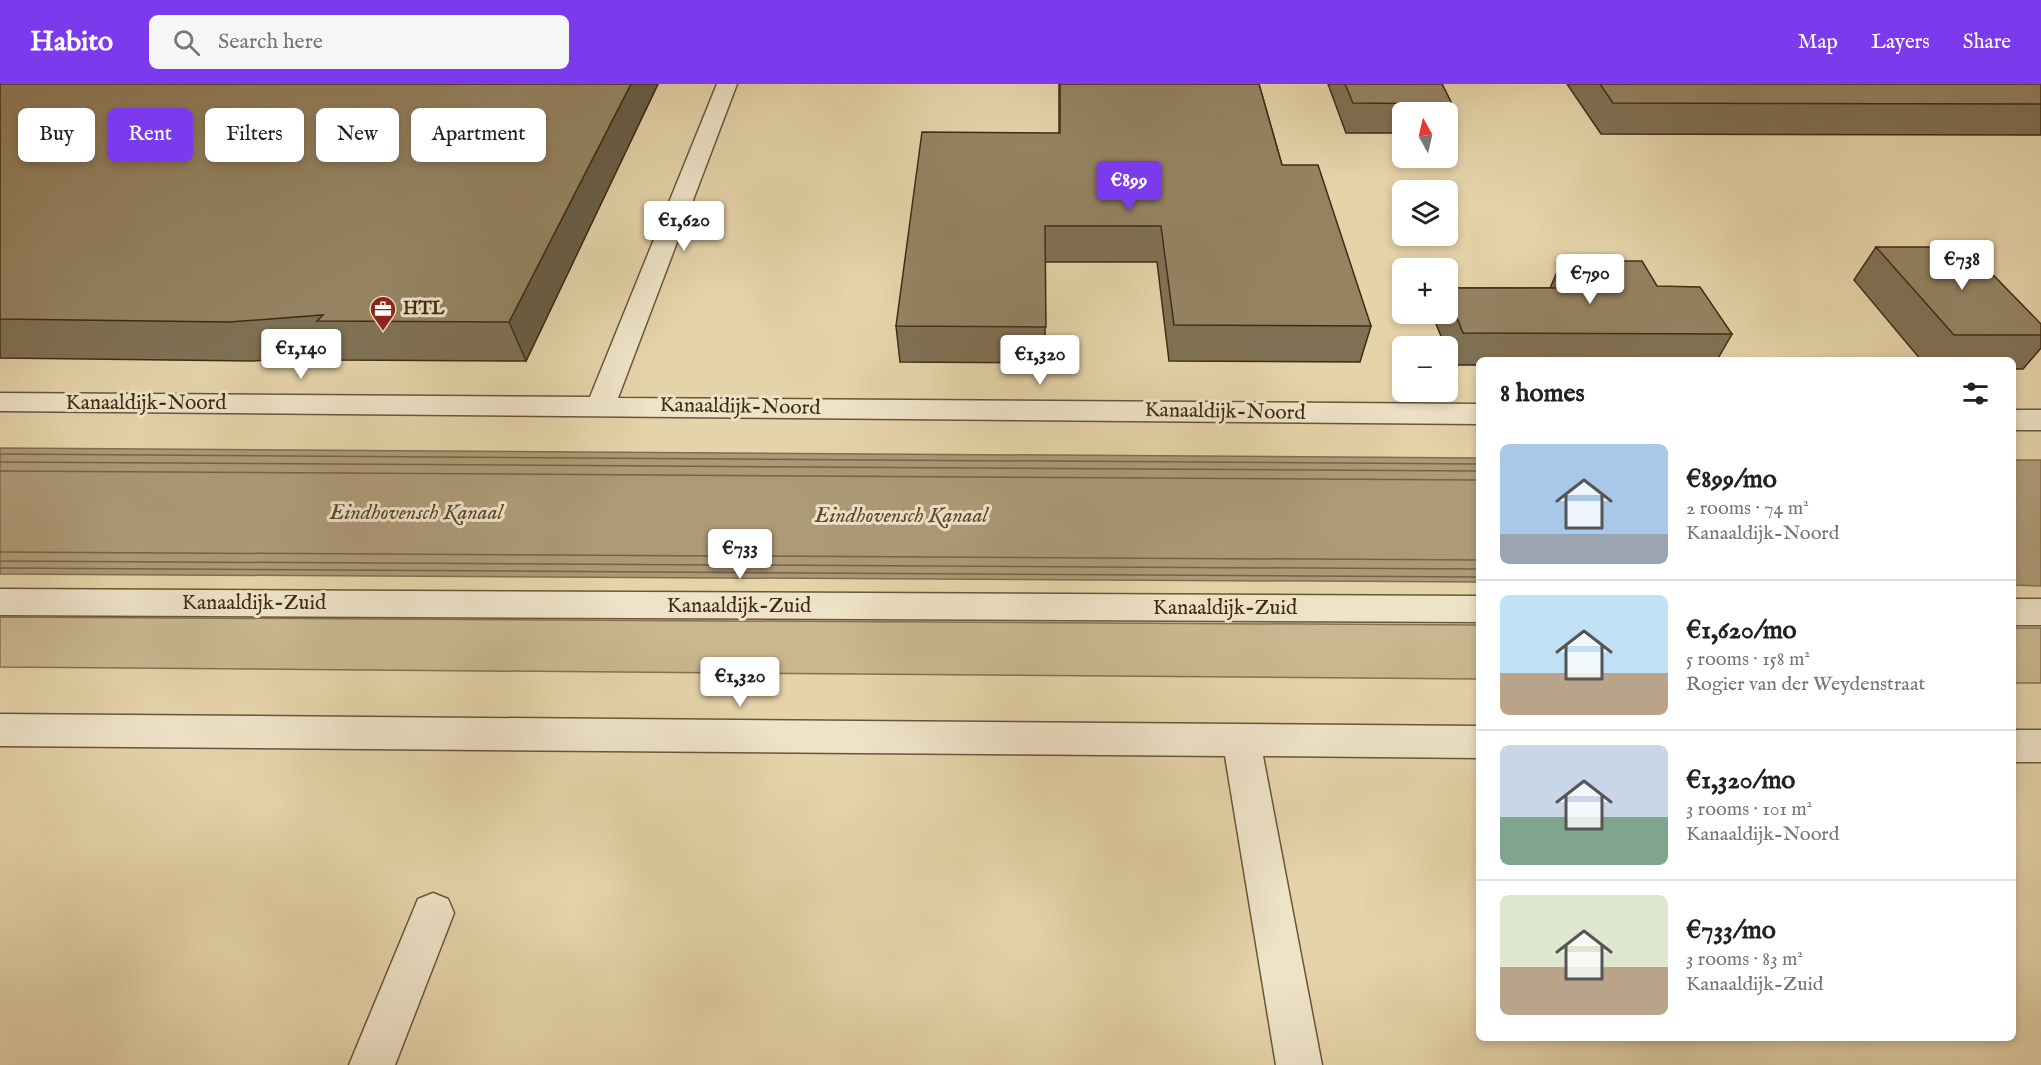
<!DOCTYPE html>
<html lang="en">
<head>
<meta charset="utf-8">
<style>
	:root { --surface:#fff; --page:#f6f6f6; --text:#222; --muted:#767676; --line:#e0e0e0; --accent:#7c3aed }
	body { margin:0; font-family:"IM FELL English",serif; background:var(--page); color:var(--text); height:100vh; display:flex; flex-direction:column; font-size:22px; white-space:nowrap }
	* { box-sizing:border-box; margin:0 }
	p { font-size:20px; color:var(--muted) }
	.icon { flex:none; width:33px; height:33px; fill:none; stroke:currentColor; stroke-width:2; stroke-linecap:round; stroke-linejoin:round }
	.map { position:relative; flex:1; overflow:hidden }
	.drawer { position:absolute; left:1476px; top:273px; width:540px; height:684px; display:flex; flex-direction:column; background:var(--surface); border-radius:9px; box-shadow:0 3px 9px #0003 }
	.drawer>* { flex:none }
	.guide { position:absolute; left:18px; top:24px; width:570px; height:54px; display:flex; gap:12px }
	.needle { width:39px; rotate:352deg }
	.tools { position:absolute; left:1392px; top:18px; display:grid; gap:12px }
	.tools a { display:grid; place-items:center; width:66px; height:66px; border-radius:9px; background:var(--surface); box-shadow:0 3px 9px #0003; font-size:30px }
	.price { position:absolute; translate:-50% -51px; padding:0 14px; border-radius:6px; background:#fff; color:#222; font-size:20px; line-height:39px; filter:drop-shadow(0 2px 3px #0008) }
	.price::after { content:''; position:absolute; left:50%; top:36px; width:18px; height:14px; margin-left:-9px; background:inherit; clip-path:polygon(0 0,100% 0,50% 100%) }
	.price.selected { background:var(--accent); color:#fff }
	ul { padding:0; list-style:none }
	li { display:flex; align-items:center; gap:18px; height:150px; padding:0 24px }
	li+li { border-top:2px solid var(--line) }
	li span { display:grid; place-items:center; flex:none; width:168px; height:120px; border-radius:9px; color:#555 }
	li>.icon { margin-inline-start:auto }
	span .icon { width:72px; height:72px; fill:#fffc; stroke-width:1 }
	li b { font-size:26px }
	h2 { display:flex; justify-content:space-between; align-items:center; height:72px; padding:0 24px; font-size:26px }
	.pill { padding:0 21px; border-radius:9px; background:var(--surface); box-shadow:0 3px 9px #0003; font-size:21px; line-height:54px }
	.pill.selected { background:var(--accent); color:#fff }
	header { display:flex; align-items:center; gap:36px; box-sizing:border-box; height:84px; padding:0 30px; background:var(--accent); color:#fff }
	header strong { font-size:28px }
	nav { display:flex; gap:33px; margin-inline-start:auto; font-size:21px }
	.search { width:420px; height:54px; background:var(--page); display:flex; align-items:center; gap:15px; box-sizing:border-box; padding:0 21px; border-radius:9px; color:var(--muted); font-size:22px }
	.map>svg:first-child { display:block }
	.green { fill:#c9b790; stroke:#847252; stroke-width:1.5 }
	.water { fill:#ad9a77; stroke:#816e50; stroke-width:1.5 }
	.lines { fill:none; stroke-linecap:round; stroke-linejoin:round }
	.shore { stroke:#766346; stroke-width:1.5 }
	.minor-casing { stroke:#68563a; stroke-width:3 }
	.minor { fill:#eee2c7; fill-rule:evenodd }
	.wall { fill:#807154; stroke:#3f2c15; stroke-width:1.5 }
	.shaded-wall { fill:#685c45; stroke:#3f2c15; stroke-width:1.5 }
	.building { fill:#958362; stroke:#3f2c15; stroke-width:1.5 }
	.labels { text-anchor:middle; dominant-baseline:central; stroke-width:6; stroke-linejoin:round; paint-order:stroke }
	.far-poi-label { font-size:18px; font-weight:bold; fill:#3f2c15; stroke:#eee2c7; text-anchor:start }
	.street-label { font-size:21px; fill:#3f2c15; stroke:#eee2c7 }
	.water-label { font-size:22px; font-style:italic; fill:#5a482e; stroke:#eee2c7 }
</style>
</head>
<body>
<header>
<strong>Habito</strong>
<div class="search"><svg class="icon" aria-label="search" viewBox="0 0 24 24"><circle cx="10" cy="10" r="6"/><path d="M15 15l6 6"/></svg>Search here</div>
<nav><a>Map</a><a>Layers</a><a>Share</a></nav>
</header>
<div class="map">
<svg width="2041" height="981" viewBox="0 0 2041 981">
	<rect width="100%" height="100%" fill="#e5d3a9"/>
	<filter id="stains"><feTurbulence type="fractalNoise" baseFrequency=".00333" numOctaves="4"/><feColorMatrix values="0 0 0 0 .2 0 0 0 0 .09 0 0 0 0 .02 0 0 0 .5 -.17"/></filter>
	<radialGradient id="worn" r=".72"><stop offset=".6" stop-color="#630" stop-opacity="0"/><stop offset="1" stop-color="#630" stop-opacity=".3"/></radialGradient>
	<!-- green -->
	<g class="green">
		<path d="M 0,533 L 1479,541 L 1479,595 L 0,583 Z"/>
		<rect x="2013" y="544" width="28" height="55"/>
	</g>
	<!-- water -->
	<g class="water">
		<path d="M 0,364 L 1479,374 L 1479,498 L 0,490 Z"/>
		<path d="M 2013,376 L 2041,376 L 2041,502 L 2013,501 Z"/>
	</g>
	<g class="lines">
		<!-- shore -->
		<g class="shore">
			<path d="M 0,370 L 1479,380"/>
			<path d="M 0,378 L 1479,387"/>
			<path d="M 0,387 L 1479,396"/>
			<path d="M 0,468 L 1479,476"/>
			<path d="M 0,477 L 1479,485"/>
			<path d="M 0,484 L 1479,493"/>
		</g>
		<!-- minor casing -->
		<g class="minor-casing">
			<g id="minor">
				<path d="M 717,0 L 737,0 L 618,314 L 1479,320 L 1479,340 L 0,327 L 0,309 L 590,313 Z"/>
				<rect x="2013" y="326" width="28" height="20"/>
				<path d="M 0,505 L 1479,512 L 1479,538 L 0,531 Z"/>
				<rect x="2013" y="515" width="28" height="26"/>
				<path d="M 0,630 L 1479,642 L 1479,674 L 1263,672 L 1322,981 L 1276,981 L 1225,672 L 0,662 Z"/>
				<rect x="2013" y="646" width="28" height="32"/>
				<path d="M 433,809 L 448,815 L 454,829 L 395,981 L 349,981 L 418,815 Z"/>
			</g>
		</g>
		<!-- minor -->
		<use href="#minor" class="minor"/>
	</g>
	<!-- wall -->
	<g class="wall">
		<path d="M 0,0 L 658,0 L 526,277 L 339,276 L 336,270 L 254,277 L 0,274 Z"/>
		<path d="M 1059,0 L 1259,0 L 1282,81 L 1371,242 L 1360,278 L 1169,277 L 1157,178 L 1045,178 L 1045,279 L 900,278 L 896,242 L 1059,49 Z"/>
		<path d="M 1328,0 L 1442,0 L 1452,20 L 1448,35 L 1448,28 L 1402,28 L 1402,49 L 1346,49 Z"/>
		<path d="M 1567,0 L 2041,0 L 2041,51 L 1601,50 Z"/>
		<path d="M 1876,163 L 2041,240 L 2041,264 L 2023,285 L 2013,285 L 2013,276 L 1921,276 L 1854,196 Z"/>
		<path d="M 1562,177 L 1732,250 L 1717,276 L 1479,276 L 1479,281 L 1452,281 L 1448,270 L 1448,262 L 1445,262 L 1434,235 L 1436,230 L 1448,230 L 1448,204 L 1550,204 Z"/>
	</g>
	<!-- shaded-wall -->
	<path class="shaded-wall" d="M 631,0 L 658,0 L 526,277 L 509,238 Z"/>
	<!-- building -->
	<g class="building">
		<path d="M 0,0 L 631,0 L 509,238 L 317,237 L 323,231 L 229,238 L 0,235 Z"/>
		<path d="M 1060,0 L 1259,0 L 1282,81 L 1318,81 L 1371,242 L 1174,241 L 1161,142 L 1045,142 L 1046,243 L 896,242 L 922,48 L 1060,49 Z"/>
		<path d="M 1345,0 L 1442,0 L 1452,20 L 1353,19 Z"/>
		<path d="M 1600,0 L 2041,0 L 2041,20 L 1613,19 Z"/>
		<path d="M 1876,163 L 1966,163 L 2041,240 L 2041,251 L 1954,251 Z"/>
		<path d="M 1562,177 L 1642,177 L 1657,202 L 1700,203 L 1732,250 L 1463,249 L 1448,211 L 1448,204 L 1577,204 Z"/>
	</g>
	<!-- icons -->
	<defs>
		<g id="office-pin" transform="scale(1.35)"><path d="M0 17L-7.5 6A9.5 9.5 0 1 1 7.5 6Z" fill="#8f2418" stroke="#eee2c7"/><path d="M-6-3h4V-5.5h4V-3h4V5H-6ZM-1-4.5V-3h2v-1.5ZM-6 0V1H6V0Z" fill="#fff"/></g>
	</defs>
	<g fill-rule="evenodd">
		<use href="#office-pin" x="383" y="225"/>
	</g>
	<g class="labels">
		<!-- far-poi labels -->
		<g class="far-poi-label">
			<text x="403" y="225">HTL</text>
		</g>
		<!-- street labels -->
		<g class="street-label">
			<text x="146" y="319">Kanaaldijk-Noord</text>
			<text transform="translate(740 323) rotate(1)">Kanaaldijk-Noord</text>
			<text transform="translate(1225 328) rotate(1)">Kanaaldijk-Noord</text>
			<text x="254" y="519">Kanaaldijk-Zuid</text>
			<text x="739" y="522">Kanaaldijk-Zuid</text>
			<text x="1225" y="524">Kanaaldijk-Zuid</text>
		</g>
		<!-- water labels -->
		<g class="water-label">
			<text x="416" y="429">Eindhovensch Kanaal</text>
			<text x="901" y="432">Eindhovensch Kanaal</text>
		</g>
	</g>
	<rect width="100%" height="100%" filter="url(#stains)"/>
	<rect width="100%" height="100%" fill="url(#worn)"/>
</svg>
<div class="tools">
<a><svg class="needle" viewBox="-14 -14 28 28"><path d="M0-13l5 13h-10z" fill="#e53935"/><path d="M0 13l5-13h-10z" fill="#767676"/></svg></a>
<a><svg class="icon" aria-label="layers" viewBox="0 0 24 24"><path d="M12 4l9 5-9 5-9-5zM3 14l9 5 9-5"/></svg></a>
<a>+</a>
<a>−</a>
</div>
<b class="price selected" style="left:1129px;top:128px">€899</b>
<b class="price" style="left:684px;top:168px">€1,620</b>
<b class="price" style="left:1962px;top:207px">€738</b>
<b class="price" style="left:1590px;top:221px">€790</b>
<b class="price" style="left:301px;top:296px">€1,140</b>
<b class="price" style="left:1040px;top:302px">€1,320</b>
<b class="price" style="left:740px;top:496px">€733</b>
<b class="price" style="left:740px;top:624px">€1,320</b>
<div class="guide">
<a class="pill">Buy</a>
<a class="pill selected">Rent</a>
<a class="pill">Filters</a>
<a class="pill">New</a>
<a class="pill">Apartment</a>
</div>
<section class="drawer">
<h2>8 homes<svg class="icon" aria-label="filters" viewBox="0 0 24 24"><path d="M4 7h16M4 17h16"/><circle cx="9" cy="7" r="2"/><circle cx="15" cy="17" r="2"/></svg></h2>
<ul>
<li><span style="background:linear-gradient(#a9c7e8 75%,#9aa5b1 0)"><svg class="icon" aria-label="home" viewBox="0 0 24 24"><path d="M3 11l9-7 9 7M6 9v11h12V9"/></svg></span><div><b>€899/mo</b><p>2 rooms · 74 m²</p><p>Kanaaldijk-Noord</p></div></li>
<li><span style="background:linear-gradient(#bfe0f5 65%,#b9a48a 0)"><svg class="icon" aria-label="home" viewBox="0 0 24 24"><path d="M3 11l9-7 9 7M6 9v11h12V9"/></svg></span><div><b>€1,620/mo</b><p>5 rooms · 158 m²</p><p>Rogier van der Weydenstraat</p></div></li>
<li><span style="background:linear-gradient(#c9d6e8 60%,#7fa58c 0)"><svg class="icon" aria-label="home" viewBox="0 0 24 24"><path d="M3 11l9-7 9 7M6 9v11h12V9"/></svg></span><div><b>€1,320/mo</b><p>3 rooms · 101 m²</p><p>Kanaaldijk-Noord</p></div></li>
<li><span style="background:linear-gradient(#dfe7d0 60%,#b9a48a 0)"><svg class="icon" aria-label="home" viewBox="0 0 24 24"><path d="M3 11l9-7 9 7M6 9v11h12V9"/></svg></span><div><b>€733/mo</b><p>3 rooms · 83 m²</p><p>Kanaaldijk-Zuid</p></div></li>
</ul>
</section>
</div>
</body>
</html>
